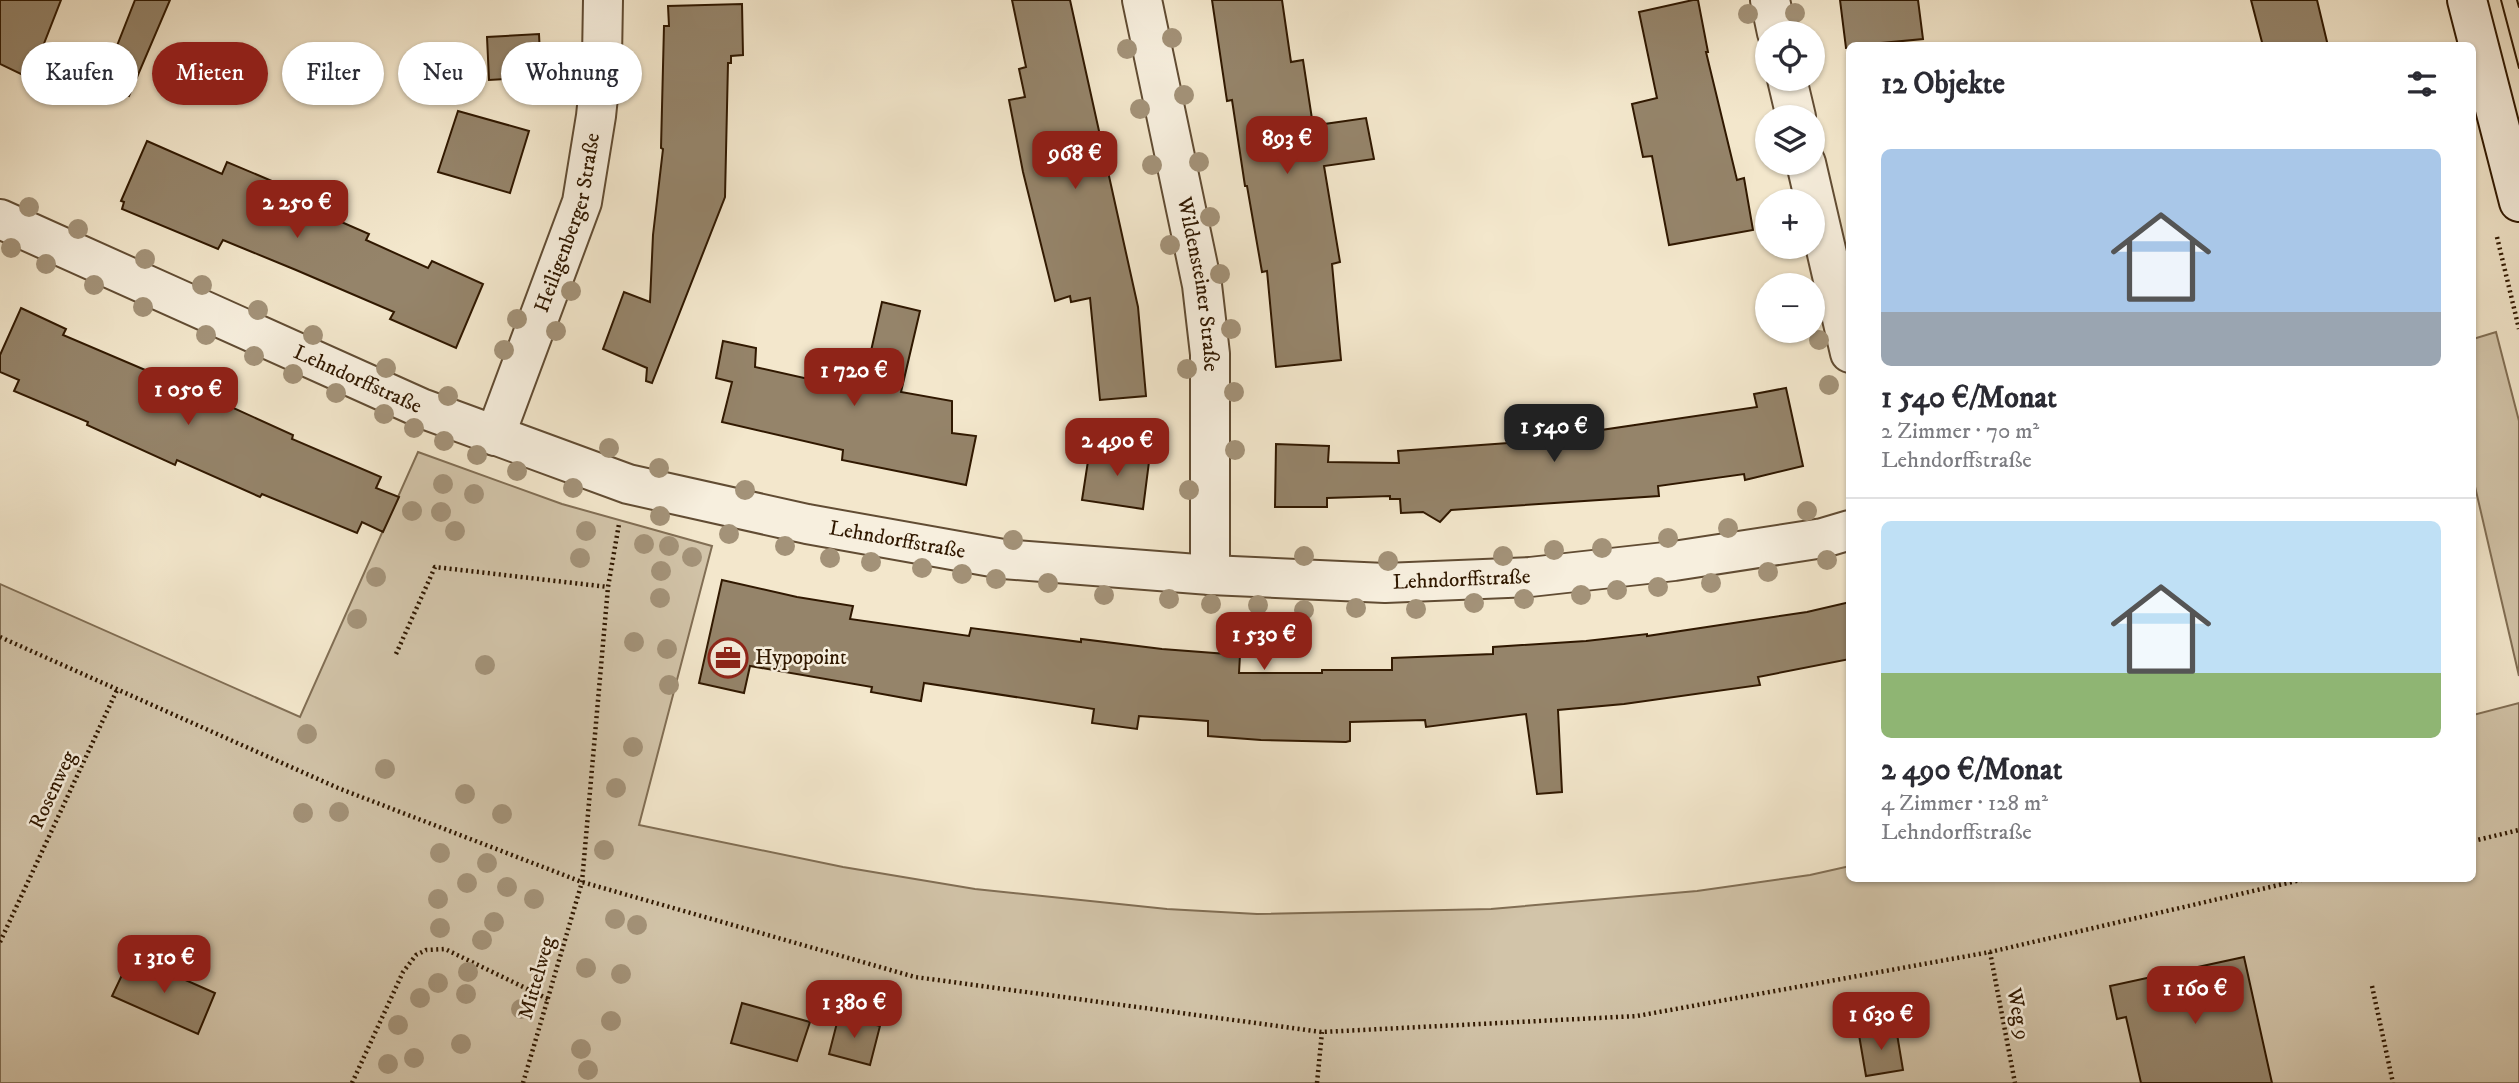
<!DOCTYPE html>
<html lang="de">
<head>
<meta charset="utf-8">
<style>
	:root { --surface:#fff; --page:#f2f2f3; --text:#2b2b33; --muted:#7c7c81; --line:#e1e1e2; --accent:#8f2418 }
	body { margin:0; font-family:"IM FELL DW Pica",serif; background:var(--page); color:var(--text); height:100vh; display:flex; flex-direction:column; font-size:26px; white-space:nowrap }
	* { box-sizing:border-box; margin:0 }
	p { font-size:23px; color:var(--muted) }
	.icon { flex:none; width:38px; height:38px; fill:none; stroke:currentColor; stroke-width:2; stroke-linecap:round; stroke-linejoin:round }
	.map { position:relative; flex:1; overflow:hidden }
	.sheet { position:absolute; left:1846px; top:42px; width:630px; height:840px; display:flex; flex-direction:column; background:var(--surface); border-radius:10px; box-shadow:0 2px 5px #0004 }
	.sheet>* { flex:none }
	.hud { position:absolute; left:21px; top:42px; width:665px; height:63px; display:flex; gap:14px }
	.tools { position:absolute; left:1755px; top:21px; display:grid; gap:14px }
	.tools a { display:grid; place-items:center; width:70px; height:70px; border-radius:50%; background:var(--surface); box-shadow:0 2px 5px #0004; font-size:35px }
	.price { position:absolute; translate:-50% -60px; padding:0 16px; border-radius:14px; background:var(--accent); color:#fff; font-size:23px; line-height:46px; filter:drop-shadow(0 2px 4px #0008) }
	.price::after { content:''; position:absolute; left:50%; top:42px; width:21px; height:16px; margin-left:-10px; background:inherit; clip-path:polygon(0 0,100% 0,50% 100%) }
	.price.selected { background:#222; color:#fff }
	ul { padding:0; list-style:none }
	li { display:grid; align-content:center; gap:14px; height:371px; padding:0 35px }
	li+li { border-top:2px solid var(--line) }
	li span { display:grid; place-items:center; height:217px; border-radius:10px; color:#555 }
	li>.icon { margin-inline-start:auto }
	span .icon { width:126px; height:126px; fill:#fffc; stroke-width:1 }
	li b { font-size:30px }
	h2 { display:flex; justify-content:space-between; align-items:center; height:84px; padding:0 35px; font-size:30px }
	.chip { padding:0 24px; border-radius:32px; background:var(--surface); box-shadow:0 2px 5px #0004; font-size:24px; line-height:63px }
	.chip.selected { background:var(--accent); color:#fff }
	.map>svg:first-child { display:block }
	.green { fill:#d2c4a9; stroke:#816e54; stroke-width:2 }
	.building { fill:#95846a; stroke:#301800; stroke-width:2 }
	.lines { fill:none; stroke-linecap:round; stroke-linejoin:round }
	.street-casing { stroke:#614c33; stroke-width:42 }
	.secondary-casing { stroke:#301800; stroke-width:42 }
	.path { stroke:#301800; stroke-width:4.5; stroke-dasharray:2 3.5; stroke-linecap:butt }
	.street { stroke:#f7efde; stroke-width:38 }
	.secondary { stroke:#f7efde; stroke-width:38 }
	.tram { stroke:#301800; stroke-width:2 }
	.tree { fill:#a39278 }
	.labels { text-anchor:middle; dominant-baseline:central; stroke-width:5; stroke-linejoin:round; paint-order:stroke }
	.street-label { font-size:21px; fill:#301800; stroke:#f7efde }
	.poi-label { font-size:21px; fill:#301800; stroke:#f7efde; text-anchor:start }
</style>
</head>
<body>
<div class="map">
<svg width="2519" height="1083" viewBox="0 0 2519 1083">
	<rect width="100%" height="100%" fill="#f3e7cc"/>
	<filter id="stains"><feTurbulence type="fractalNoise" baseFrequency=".00286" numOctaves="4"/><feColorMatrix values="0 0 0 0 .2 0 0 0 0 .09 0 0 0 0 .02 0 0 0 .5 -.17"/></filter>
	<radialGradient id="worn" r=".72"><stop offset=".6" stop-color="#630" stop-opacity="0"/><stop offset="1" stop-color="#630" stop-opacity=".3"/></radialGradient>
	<!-- green -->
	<g class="green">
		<path d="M 2496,332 L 2519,421 L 2519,676 L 2473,478 L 2473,339 Z"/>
		<path d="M 418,452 L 562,504 L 712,546 L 639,825 L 843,867 L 975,889 L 1167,909 L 1257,914 L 1491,909 L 1697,891 L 1810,875 L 1850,866 L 1850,878 L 2473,878 L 2473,715 L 2519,703 L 2519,1083 L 0,1083 L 0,584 L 300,717 Z"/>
	</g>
	<!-- building -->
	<g class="building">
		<path d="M 0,0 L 61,0 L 36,64 L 31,62 L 25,76 L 0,64 Z"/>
		<path d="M 135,0 L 170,0 L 129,96 L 102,84 Z"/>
		<path d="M 1012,0 L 1070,0 L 1138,307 L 1146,396 L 1100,400 L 1090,298 L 1071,302 L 1070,296 L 1055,301 L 1023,172 L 1009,100 L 1025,97 L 1019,69 L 1026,67 Z"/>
		<path d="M 1212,0 L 1282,0 L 1291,62 L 1303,60 L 1312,119 L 1316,119 L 1317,125 L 1366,118 L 1374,159 L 1324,166 L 1340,262 L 1332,264 L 1341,360 L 1276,367 L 1267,271 L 1262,272 L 1247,186 L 1245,186 L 1232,100 L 1227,101 Z"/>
		<path d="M 1693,0 L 1698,0 L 1708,52 L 1706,52 L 1737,180 L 1744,178 L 1753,230 L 1669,245 L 1652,156 L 1643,157 L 1632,104 L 1657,98 L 1639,12 Z"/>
		<path d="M 1840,0 L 1918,0 L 1923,39 L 1850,46 L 1850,48 L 1846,48 Z"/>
		<path d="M 2251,0 L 2317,0 L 2328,46 L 2263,46 Z"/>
		<path d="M 742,4 L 743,55 L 731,56 L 731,63 L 728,63 L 725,197 L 652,383 L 646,381 L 647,368 L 603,349 L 624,292 L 650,302 L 653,235 L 663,149 L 661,148 L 664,26 L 669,26 L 668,6 Z"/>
		<path d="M 539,34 L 541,77 L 489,80 L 487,37 Z"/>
		<path d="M 458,111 L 529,131 L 510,193 L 438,172 Z"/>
		<path d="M 147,141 L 222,174 L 227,162 L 279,184 L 275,193 L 369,234 L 366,240 L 428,268 L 432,261 L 483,284 L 456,348 L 390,319 L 394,312 L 296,270 L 223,240 L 218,249 L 122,209 L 124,202 L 121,201 Z"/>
		<path d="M 882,302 L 920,311 L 901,392 L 952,401 L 952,433 L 976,436 L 966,485 L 842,460 L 843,450 L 722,422 L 732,382 L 716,378 L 723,341 L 756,348 L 755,367 L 862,391 Z"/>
		<path d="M 21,308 L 66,329 L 63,335 L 218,401 L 293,435 L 292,439 L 381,477 L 376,488 L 399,497 L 383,532 L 362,522 L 357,533 L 262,494 L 260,497 L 177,460 L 175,465 L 87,425 L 88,422 L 14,391 L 19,380 L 0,372 L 0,355 Z"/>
		<path d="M 1786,388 L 1803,466 L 1745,480 L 1744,474 L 1658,486 L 1659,496 L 1451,510 L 1440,522 L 1423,512 L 1401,513 L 1400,499 L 1390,499 L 1390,496 L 1327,498 L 1327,507 L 1275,507 L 1276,444 L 1329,446 L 1328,462 L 1399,463 L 1398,451 L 1535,441 L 1534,425 L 1565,421 L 1567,435 L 1757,407 L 1754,394 Z"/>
		<path d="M 1090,448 L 1150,454 L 1143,509 L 1082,500 Z"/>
		<path d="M 722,580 L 797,597 L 853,606 L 850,619 L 969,636 L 971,628 L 1081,642 L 1081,639 L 1162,649 L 1240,655 L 1239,673 L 1322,673 L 1322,670 L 1392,670 L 1392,658 L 1493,654 L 1493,647 L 1586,641 L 1647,634 L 1647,636 L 1807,612 L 1850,602 L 1850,659 L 1758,677 L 1760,685 L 1624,704 L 1558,710 L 1562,792 L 1537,794 L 1526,714 L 1426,727 L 1425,720 L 1350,722 L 1350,741 L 1346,742 L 1261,740 L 1208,736 L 1208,721 L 1139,716 L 1137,729 L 1092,723 L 1094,709 L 924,683 L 921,701 L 871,692 L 872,687 L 750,666 L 744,693 L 699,683 Z"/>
		<path d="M 131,956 L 215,993 L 198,1034 L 112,996 Z"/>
		<path d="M 2244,957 L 2272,1083 L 2141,1083 L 2126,1017 L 2117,1019 L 2110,986 Z"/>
		<path d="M 742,1003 L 810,1022 L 797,1061 L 731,1043 Z"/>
		<path d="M 839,1015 L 880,1026 L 870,1065 L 829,1054 Z"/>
		<path d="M 1896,1028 L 1903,1070 L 1866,1076 L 1859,1035 Z"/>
	</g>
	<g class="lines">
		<!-- street casing -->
		<g class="street-casing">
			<g id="street">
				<path id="s1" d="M 1142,0 L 1202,285 L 1210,354 L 1210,575"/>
				<path d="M 1770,0 L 1777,33"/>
				<path d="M 1787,79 L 1796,117"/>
				<path d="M 1806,163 L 1850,353"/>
				<path id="s2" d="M 0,219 L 421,408 L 628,484 L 807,524 L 1003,559 L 1210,575 L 1385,583 L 1530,577 L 1674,561 L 1823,538 L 1850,530"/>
				<path id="s3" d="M 495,436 L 582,202 L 596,116 L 602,58 L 603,0"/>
			</g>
		</g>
		<!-- secondary casing -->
		<g class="secondary-casing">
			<path id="secondary" d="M 2467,0 L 2519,202"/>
		</g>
		<!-- path -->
		<g class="path">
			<path d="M 2497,237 L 2519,329"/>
			<path d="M 0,637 L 338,788 L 582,882 L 915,977 L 1322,1032 L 1637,1016 L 1990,952 L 2309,878"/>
			<path d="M 396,654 L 435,567 L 608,587"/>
			<path d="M 2473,841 L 2519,830"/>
			<path d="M 0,942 L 117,690"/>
			<path d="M 1990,952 L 2015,1083"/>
			<path d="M 2372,986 L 2393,1083"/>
			<path d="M 352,1083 L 403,972 L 416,955 L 426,950 L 445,949 L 548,999"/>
			<path d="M 523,1083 L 582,882 L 608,587 L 619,524"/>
			<path d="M 1317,1083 L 1322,1032"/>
		</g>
		<!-- street -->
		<use href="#street" class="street"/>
		<!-- secondary -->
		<use href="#secondary" class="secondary"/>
		<!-- tram -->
		<g class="tram">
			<path d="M 2501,0 L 2519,68"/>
			<path d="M 2517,0 L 2519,7"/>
		</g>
	</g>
	<!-- trees -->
	<g class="tree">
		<circle cx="1795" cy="13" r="10"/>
		<circle cx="1748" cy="14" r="10"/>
		<circle cx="1172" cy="38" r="10"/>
		<circle cx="1127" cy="49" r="10"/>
		<circle cx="1184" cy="95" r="10"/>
		<circle cx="1140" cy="109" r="10"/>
		<circle cx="1199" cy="162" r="10"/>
		<circle cx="1152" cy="165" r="10"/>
		<circle cx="29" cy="207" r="10"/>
		<circle cx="1210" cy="217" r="10"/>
		<circle cx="78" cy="229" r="10"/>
		<circle cx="1170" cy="245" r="10"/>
		<circle cx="11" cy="248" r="10"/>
		<circle cx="145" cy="259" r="10"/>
		<circle cx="46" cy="264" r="10"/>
		<circle cx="1220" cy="274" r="10"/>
		<circle cx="94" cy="285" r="10"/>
		<circle cx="202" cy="285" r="10"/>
		<circle cx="571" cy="291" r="10"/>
		<circle cx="143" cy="307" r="10"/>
		<circle cx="258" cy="310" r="10"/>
		<circle cx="517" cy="319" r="10"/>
		<circle cx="1231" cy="329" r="10"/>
		<circle cx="556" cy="331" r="10"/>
		<circle cx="206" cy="335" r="10"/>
		<circle cx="313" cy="335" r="10"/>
		<circle cx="1819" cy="340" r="10"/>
		<circle cx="504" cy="350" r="10"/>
		<circle cx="254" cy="356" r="10"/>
		<circle cx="386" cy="368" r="10"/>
		<circle cx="1187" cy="369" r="10"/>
		<circle cx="293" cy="374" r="10"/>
		<circle cx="1829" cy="385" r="10"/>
		<circle cx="1234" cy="392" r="10"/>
		<circle cx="336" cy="393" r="10"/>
		<circle cx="448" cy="396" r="10"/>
		<circle cx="384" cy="414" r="10"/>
		<circle cx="414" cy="428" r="10"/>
		<circle cx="444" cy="441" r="10"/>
		<circle cx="609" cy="448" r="10"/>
		<circle cx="1235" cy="450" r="10"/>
		<circle cx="477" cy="455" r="10"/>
		<circle cx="659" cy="468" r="10"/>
		<circle cx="517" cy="471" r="10"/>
		<circle cx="443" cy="484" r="10"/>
		<circle cx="573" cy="488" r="10"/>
		<circle cx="745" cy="490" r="10"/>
		<circle cx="1189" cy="490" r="10"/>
		<circle cx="474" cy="494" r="10"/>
		<circle cx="412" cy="511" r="10"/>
		<circle cx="1807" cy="511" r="10"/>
		<circle cx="441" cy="512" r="10"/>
		<circle cx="660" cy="516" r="10"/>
		<circle cx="1728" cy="528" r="10"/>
		<circle cx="455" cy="531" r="10"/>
		<circle cx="586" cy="531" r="10"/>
		<circle cx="729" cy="534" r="10"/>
		<circle cx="1668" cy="538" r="10"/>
		<circle cx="1013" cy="540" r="10"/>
		<circle cx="644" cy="544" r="10"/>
		<circle cx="669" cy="546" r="10"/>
		<circle cx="785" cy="546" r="10"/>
		<circle cx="1602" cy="548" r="10"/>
		<circle cx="1554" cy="550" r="10"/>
		<circle cx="1304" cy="556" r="10"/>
		<circle cx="1503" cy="556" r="10"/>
		<circle cx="692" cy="557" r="10"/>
		<circle cx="580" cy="558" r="10"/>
		<circle cx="830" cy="558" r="10"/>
		<circle cx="1827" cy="560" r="10"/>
		<circle cx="1388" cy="561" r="10"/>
		<circle cx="871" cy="562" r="10"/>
		<circle cx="922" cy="568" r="10"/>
		<circle cx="661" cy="571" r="10"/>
		<circle cx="1768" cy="572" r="10"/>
		<circle cx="962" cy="574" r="10"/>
		<circle cx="376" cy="577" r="10"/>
		<circle cx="996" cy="579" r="10"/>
		<circle cx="1048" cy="583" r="10"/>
		<circle cx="1711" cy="583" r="10"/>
		<circle cx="1658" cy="587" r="10"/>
		<circle cx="1617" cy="590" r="10"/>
		<circle cx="1104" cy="595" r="10"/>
		<circle cx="1581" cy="595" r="10"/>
		<circle cx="660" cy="598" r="10"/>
		<circle cx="1169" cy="599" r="10"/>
		<circle cx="1524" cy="599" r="10"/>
		<circle cx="1474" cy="603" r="10"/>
		<circle cx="1211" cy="604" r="10"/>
		<circle cx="1258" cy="605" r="10"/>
		<circle cx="1356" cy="608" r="10"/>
		<circle cx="1416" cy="609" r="10"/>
		<circle cx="1304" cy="610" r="10"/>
		<circle cx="357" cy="619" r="10"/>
		<circle cx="634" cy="642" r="10"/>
		<circle cx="667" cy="649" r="10"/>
		<circle cx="485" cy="665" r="10"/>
		<circle cx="669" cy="685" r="10"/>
		<circle cx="307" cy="734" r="10"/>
		<circle cx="633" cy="747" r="10"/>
		<circle cx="385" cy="769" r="10"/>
		<circle cx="616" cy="788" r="10"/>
		<circle cx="465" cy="794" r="10"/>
		<circle cx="339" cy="812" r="10"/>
		<circle cx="303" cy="813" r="10"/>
		<circle cx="502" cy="814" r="10"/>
		<circle cx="604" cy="850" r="10"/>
		<circle cx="440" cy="853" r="10"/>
		<circle cx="487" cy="863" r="10"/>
		<circle cx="467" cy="883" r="10"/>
		<circle cx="507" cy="887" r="10"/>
		<circle cx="438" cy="899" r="10"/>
		<circle cx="534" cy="899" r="10"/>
		<circle cx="615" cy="919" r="10"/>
		<circle cx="494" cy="922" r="10"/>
		<circle cx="637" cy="925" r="10"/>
		<circle cx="440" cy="928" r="10"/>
		<circle cx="482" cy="940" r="10"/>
		<circle cx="586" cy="968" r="10"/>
		<circle cx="468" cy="972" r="10"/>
		<circle cx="621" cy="974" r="10"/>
		<circle cx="438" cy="983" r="10"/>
		<circle cx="466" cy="994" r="10"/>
		<circle cx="420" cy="998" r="10"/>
		<circle cx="521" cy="1009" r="10"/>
		<circle cx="611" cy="1021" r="10"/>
		<circle cx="398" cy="1025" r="10"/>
		<circle cx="461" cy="1044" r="10"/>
		<circle cx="581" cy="1049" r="10"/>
		<circle cx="414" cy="1058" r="10"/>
		<circle cx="388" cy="1064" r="10"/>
		<circle cx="588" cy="1070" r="10"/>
	</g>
	<!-- icons -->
	<defs>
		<g id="office-ring" transform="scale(2.0125)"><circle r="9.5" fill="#f7efde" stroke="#8f2418" stroke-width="1.5"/><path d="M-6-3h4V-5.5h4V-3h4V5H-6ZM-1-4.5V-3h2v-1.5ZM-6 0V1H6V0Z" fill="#8f2418"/></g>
	</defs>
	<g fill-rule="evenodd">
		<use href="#office-ring" x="728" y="658"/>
	</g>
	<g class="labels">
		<!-- street labels -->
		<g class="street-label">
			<text stroke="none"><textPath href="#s3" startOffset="226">Heiligenberger Straße</textPath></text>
			<text stroke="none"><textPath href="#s1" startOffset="290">Wildensteiner Straße</textPath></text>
			<text stroke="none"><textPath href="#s2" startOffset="392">Lehndorffstraße</textPath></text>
			<text stroke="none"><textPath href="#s2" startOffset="957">Lehndorffstraße</textPath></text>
			<text stroke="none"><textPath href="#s2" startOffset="1524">Lehndorffstraße</textPath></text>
			<text transform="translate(53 790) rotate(-65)">Rosenweg</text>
			<text transform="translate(537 978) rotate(-74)">Mittelweg</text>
			<text transform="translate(2018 1014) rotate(79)">Weg 9</text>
		</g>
		<!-- poi labels -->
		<g class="poi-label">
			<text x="755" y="658">Hypopoint</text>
		</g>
	</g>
	<rect width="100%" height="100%" filter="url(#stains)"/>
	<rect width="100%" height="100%" fill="url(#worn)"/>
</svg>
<div class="tools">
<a><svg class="icon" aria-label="locate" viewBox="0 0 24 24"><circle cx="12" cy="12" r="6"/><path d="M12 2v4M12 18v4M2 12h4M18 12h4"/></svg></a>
<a><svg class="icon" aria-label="layers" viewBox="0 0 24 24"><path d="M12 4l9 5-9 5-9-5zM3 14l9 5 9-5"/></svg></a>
<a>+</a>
<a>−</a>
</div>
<b class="price" style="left:1287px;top:176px">893 €</b>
<b class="price" style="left:1075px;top:191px">968 €</b>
<b class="price" style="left:297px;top:240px">2 250 €</b>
<b class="price" style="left:854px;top:408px">1 720 €</b>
<b class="price" style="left:188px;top:427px">1 050 €</b>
<b class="price selected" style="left:1554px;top:464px">1 540 €</b>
<b class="price" style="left:1117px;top:478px">2 490 €</b>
<b class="price" style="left:1264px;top:672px">1 530 €</b>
<b class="price" style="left:164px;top:995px">1 310 €</b>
<b class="price" style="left:2195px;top:1026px">1 160 €</b>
<b class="price" style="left:854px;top:1040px">1 380 €</b>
<b class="price" style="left:1881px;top:1052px">1 630 €</b>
<div class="hud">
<a class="chip">Kaufen</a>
<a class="chip selected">Mieten</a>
<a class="chip">Filter</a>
<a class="chip">Neu</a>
<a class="chip">Wohnung</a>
</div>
<section class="sheet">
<h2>12 Objekte<svg class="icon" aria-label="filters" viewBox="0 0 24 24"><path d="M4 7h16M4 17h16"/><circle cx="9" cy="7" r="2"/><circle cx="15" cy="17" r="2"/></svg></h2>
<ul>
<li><span style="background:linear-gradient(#a9c7e8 75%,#9aa5b1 0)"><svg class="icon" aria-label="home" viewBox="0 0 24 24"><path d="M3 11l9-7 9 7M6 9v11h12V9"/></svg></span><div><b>1 540 €/Monat</b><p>2 Zimmer · 70 m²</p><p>Lehndorffstraße</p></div></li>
<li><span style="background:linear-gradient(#bfe0f5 70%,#8fb573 0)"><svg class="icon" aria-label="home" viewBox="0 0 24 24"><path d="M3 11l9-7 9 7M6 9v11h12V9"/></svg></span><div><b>2 490 €/Monat</b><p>4 Zimmer · 128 m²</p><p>Lehndorffstraße</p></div></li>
</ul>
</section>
</div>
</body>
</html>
